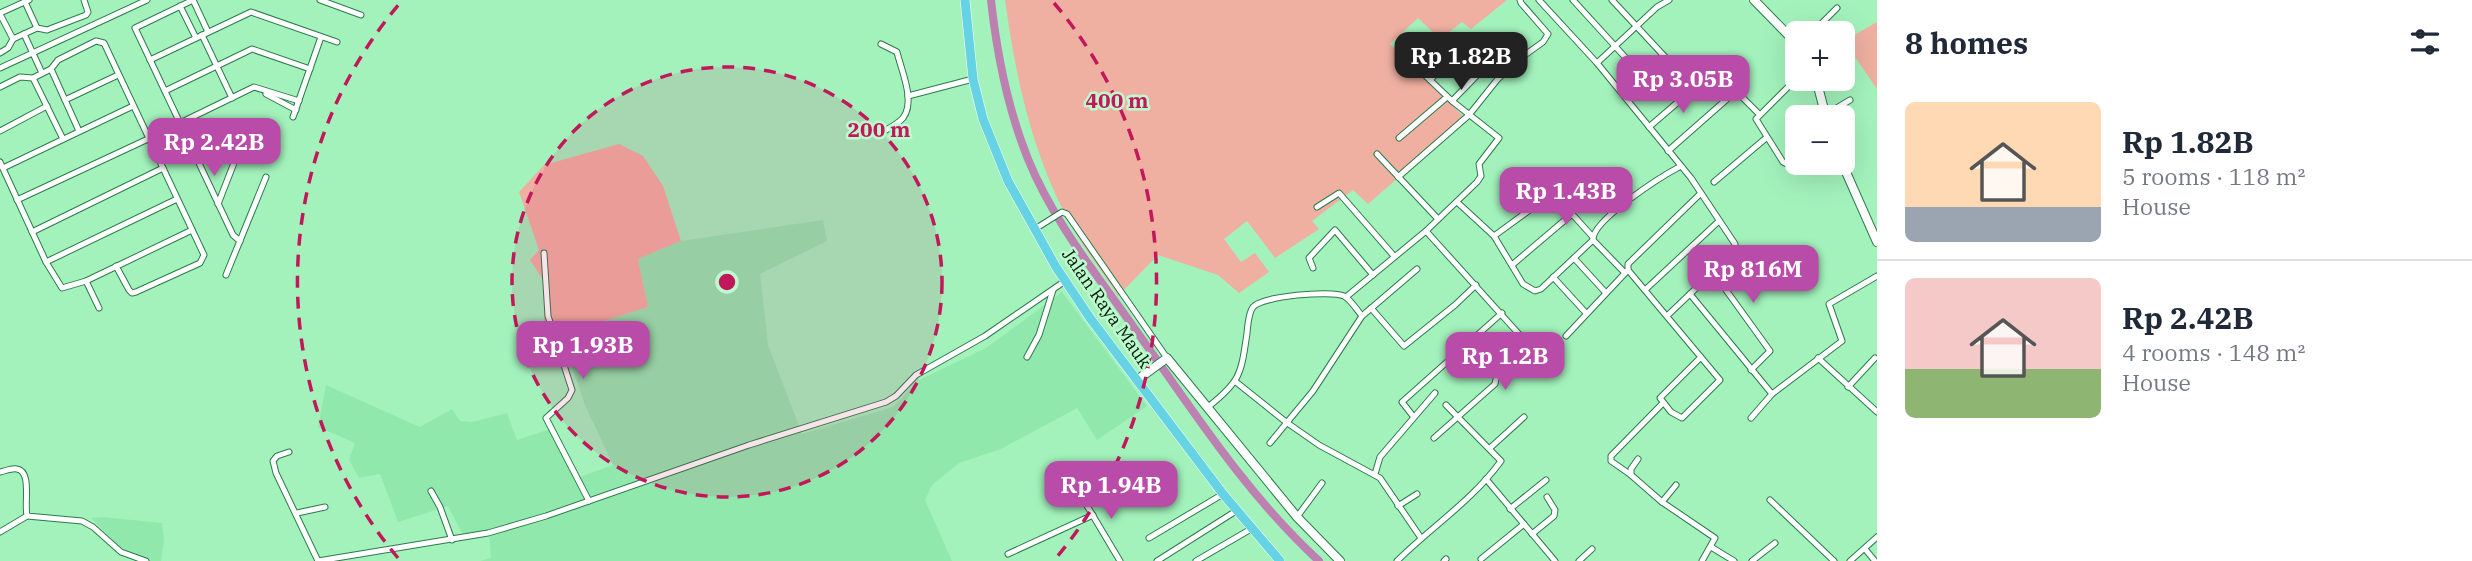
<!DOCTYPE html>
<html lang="en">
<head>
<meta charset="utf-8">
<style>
	:root { --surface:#fff; --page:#f2f2f3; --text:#1f2937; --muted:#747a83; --line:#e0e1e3; --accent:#b94ba9 }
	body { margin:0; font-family:"IBM Plex Serif",serif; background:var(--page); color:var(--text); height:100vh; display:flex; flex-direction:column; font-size:26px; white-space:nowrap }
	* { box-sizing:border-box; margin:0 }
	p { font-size:23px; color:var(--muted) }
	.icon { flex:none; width:38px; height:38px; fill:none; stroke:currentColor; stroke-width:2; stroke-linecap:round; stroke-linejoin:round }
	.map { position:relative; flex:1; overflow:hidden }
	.panel { display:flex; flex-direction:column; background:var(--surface); width:595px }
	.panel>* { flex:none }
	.tools { position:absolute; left:1785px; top:21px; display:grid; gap:14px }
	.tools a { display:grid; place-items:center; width:70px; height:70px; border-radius:10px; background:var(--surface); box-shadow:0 7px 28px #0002; font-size:35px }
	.price { position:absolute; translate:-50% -60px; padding:0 16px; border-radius:14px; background:var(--accent); color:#fff; font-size:23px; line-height:46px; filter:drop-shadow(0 2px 4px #0008) }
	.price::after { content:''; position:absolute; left:50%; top:42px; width:21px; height:16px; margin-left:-10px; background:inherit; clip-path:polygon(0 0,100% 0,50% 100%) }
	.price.active { background:#222; color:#fff }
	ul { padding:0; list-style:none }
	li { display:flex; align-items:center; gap:21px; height:175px; padding:0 28px }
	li+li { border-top:2px solid var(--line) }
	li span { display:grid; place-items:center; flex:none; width:196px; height:140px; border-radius:10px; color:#555 }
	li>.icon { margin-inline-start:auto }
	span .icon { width:84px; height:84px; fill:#fffc; stroke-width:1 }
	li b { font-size:30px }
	h2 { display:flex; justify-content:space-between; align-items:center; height:84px; padding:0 28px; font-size:30px }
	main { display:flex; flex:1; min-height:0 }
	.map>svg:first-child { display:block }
	.built { fill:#91e8ad }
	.green { fill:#efb0a1 }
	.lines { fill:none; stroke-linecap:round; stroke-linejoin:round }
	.canal { stroke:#bc80b1; stroke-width:8 }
	.street-casing { stroke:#2c7b4b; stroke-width:7 }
	.secondary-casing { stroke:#2c7b4b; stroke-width:10 }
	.primary-casing { stroke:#fff; stroke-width:10 }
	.street { stroke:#fff; stroke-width:5 }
	.secondary { stroke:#fff; stroke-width:8 }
	.primary { stroke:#66d3e4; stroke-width:9 }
	.ring { fill:none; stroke:#c2185b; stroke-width:3.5; stroke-dasharray:12 9 }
	.labels { text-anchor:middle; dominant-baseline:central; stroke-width:5; stroke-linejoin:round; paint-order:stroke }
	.street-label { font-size:18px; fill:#001c09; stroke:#bdfbcf }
	.centre { fill:#c2185b; stroke:#bdfbcf; stroke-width:3.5 }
	.ring-label { font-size:21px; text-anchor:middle; font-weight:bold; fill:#c2185b; stroke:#bdfbcf; stroke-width:5; stroke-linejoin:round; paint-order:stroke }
</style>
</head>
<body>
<main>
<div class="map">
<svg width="1877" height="561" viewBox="0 0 1877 561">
	<rect width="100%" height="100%" fill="#a3f2bc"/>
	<!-- built -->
	<g class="built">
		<path d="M 823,220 L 827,241 L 760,274 L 768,345 L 802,434 L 893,407 L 919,380 L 986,348 L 1062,292 L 1147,406 L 1097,440 L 1077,408 L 1001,449 L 959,463 L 932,485 L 925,500 L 952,561 L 480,561 L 491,558 L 489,532 L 464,537 L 448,506 L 398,522 L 380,474 L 359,478 L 349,460 L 355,443 L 318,427 L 326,385 L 420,427 L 452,409 L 460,421 L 472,422 L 507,413 L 517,440 L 550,429 L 577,478 L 613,465 L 585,405 L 561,335 L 648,307 L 638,259 L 681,241 Z"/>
		<path d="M 103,517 L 162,523 L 164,539 L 161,561 L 145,561 L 119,546 L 91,518 Z"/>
	</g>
	<!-- green -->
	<g class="green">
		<path d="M 1005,0 L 1507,0 L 1471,29 L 1462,22 L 1440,39 L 1418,18 L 1390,44 L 1466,119 L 1368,204 L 1353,190 L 1312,221 L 1319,229 L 1275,258 L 1247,221 L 1224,239 L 1241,262 L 1255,253 L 1269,272 L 1239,293 L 1218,275 L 1158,255 L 1118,296 C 1100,268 1077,240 1063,210 C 1030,144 1015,73 1005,0 Z"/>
		<path d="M 1877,22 L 1877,89 L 1844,41 Z"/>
		<path d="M 619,144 L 643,156 L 663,186 L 681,241 L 638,259 L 648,307 L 561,335 L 544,321 L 547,286 L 530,260 L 539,250 L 519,192 L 544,165 Z"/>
	</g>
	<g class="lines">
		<!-- canal -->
		<path class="canal" d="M 991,0 C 997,55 1007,107 1028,159 C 1053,221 1097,275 1135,329 C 1192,409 1246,494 1319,561"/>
		<!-- street casing -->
		<g class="street-casing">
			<g id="street">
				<path d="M 193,0 L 135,28 L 233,235 L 240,241"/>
				<path d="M 193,0 L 208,32"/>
				<path d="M 320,0 L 361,15"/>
				<path d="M 1539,0 L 1597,63 L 1691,178 L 1735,244 L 1734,252 L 1668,315"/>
				<path d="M 1573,0 L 1655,90"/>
				<path d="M 1612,0 L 1680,73"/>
				<path d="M 25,2 L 37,28"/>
				<path d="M 180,6 L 196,38"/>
				<path d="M 0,13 L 29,0"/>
				<path d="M 0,14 L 13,39"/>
				<path d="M 1812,33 L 1837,8"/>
				<path d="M 24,34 L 42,73"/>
				<path d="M 202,35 L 232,98"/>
				<path d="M 0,53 L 8,48 L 13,39 L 24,34 L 37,28 L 47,30 L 86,15 L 88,12 L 84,0"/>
				<path d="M 150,60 L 251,12 L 337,42"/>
				<path d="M 1597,63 L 1657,7 L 1669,0"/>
				<path d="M 0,68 L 147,0"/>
				<path d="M 51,69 L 79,131"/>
				<path d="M 33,78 L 63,139"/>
				<path d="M 1797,78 L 1756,119 L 1783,162 L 1787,164 L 1797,158"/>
				<path d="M 1430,80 L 1463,45"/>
				<path d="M 1818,86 L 1827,79"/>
				<path d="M 0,87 L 20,77 L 33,78 L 51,69 L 58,60 L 96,41 L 104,43 L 204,255 L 200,263 L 136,292 L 132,293 L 129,290 L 116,266"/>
				<path d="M 165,91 L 252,49 L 310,69"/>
				<path d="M 266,94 L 296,110"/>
				<path d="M 908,96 L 973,79"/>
				<path d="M 65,100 L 118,75"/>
				<path d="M 1452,101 L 1486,66"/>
				<path d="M 1825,115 L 1850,100"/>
				<path d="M 293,117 L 321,37"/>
				<path d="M 180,123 L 254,87 L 299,101"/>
				<path d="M 1649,127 L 1699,84"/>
				<path d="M 0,131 L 47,106"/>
				<path d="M 879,134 C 887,129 897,125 903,118 C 916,101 901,70 897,52 L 881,44"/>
				<path d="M 1399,138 L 1447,97"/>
				<path d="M 1668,151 L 1735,92 L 1738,93 L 1759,114"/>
				<path d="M 1377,154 L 1438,219"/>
				<path d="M 195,155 L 215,145"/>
				<path d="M 0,162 L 46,262 L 62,288 L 86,281 L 192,230"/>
				<path d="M 3,168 L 133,106"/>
				<path d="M 1398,177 L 1469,115 L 1497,80 L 1515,62 L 1543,42 L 1548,34 L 1521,3 L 1520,0"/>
				<path d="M 1714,182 L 1766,138"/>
				<path d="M 17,200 L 163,132"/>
				<path d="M 1457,202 L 1494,236 L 1523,284 L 1535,291 L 1541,289 L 1593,240 C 1592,220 1662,176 1681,166"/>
				<path d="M 218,204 L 234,163"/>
				<path d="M 1317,207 L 1339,193 L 1394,256"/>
				<path d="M 1035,229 L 1062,212 L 1067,214 L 1167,358"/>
				<path d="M 1426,231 L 1527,343 L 1498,370 L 1495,384 L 1434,438"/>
				<path d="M 32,232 L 163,168"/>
				<path d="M 1494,236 L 1553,193 L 1592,236"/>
				<path d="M 1593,240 L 1625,273"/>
				<path d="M 544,253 L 548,316 L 572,390 L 568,398 L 546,418 L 589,501"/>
				<path d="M 1574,258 L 1606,293"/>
				<path d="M 46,262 L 177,199"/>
				<path d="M 1512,265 L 1572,214"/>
				<path d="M 1313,268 L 1309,258 L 1335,230 L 1373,275"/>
				<path d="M 1628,270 L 1720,380 L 1682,418 L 1671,412 L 1660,398 L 1701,357"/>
				<path d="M 1713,272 L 1770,351 L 1751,370"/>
				<path d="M 226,275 L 266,177"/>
				<path d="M 1553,277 L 1586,313"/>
				<path d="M 86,281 L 99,308"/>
				<path d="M 1645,290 L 1719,221"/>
				<path d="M 1690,294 L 1772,394"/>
				<path d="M 1346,297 L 1426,231 L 1477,182 L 1481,176 L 1479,164 L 1499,138 L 1452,101 L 1408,59 L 1420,46"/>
				<path d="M 1371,308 L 1404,346 L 1455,305 L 1476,285"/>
				<path d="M 1566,336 L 1628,270 L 1628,264 L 1700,194"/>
				<path d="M 1027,357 L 1039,335 L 1053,290"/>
				<path d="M 1818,358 L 1877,412"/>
				<path d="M 1236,382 L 1286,422 L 1319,445 L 1380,478 L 1421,538"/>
				<path d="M 1848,387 L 1875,358"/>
				<path d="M 1208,407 C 1241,381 1241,374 1247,333 C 1248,325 1248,314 1253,307 C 1262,296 1331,290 1344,296 C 1351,300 1357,310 1362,316"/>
				<path d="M 1413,416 L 1402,402 L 1502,313"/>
				<path d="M 1751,418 L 1772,394 L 1842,341 L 1829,304 L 1877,276"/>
				<path d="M 1270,443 L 1313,391 L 1362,316 L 1417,269"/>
				<path d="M 1490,448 L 1524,417"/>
				<path d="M 289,452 L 277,456 L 273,461 L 276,473 L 318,561"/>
				<path d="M 1638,459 L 1631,469 L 1631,475 L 1662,502"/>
				<path d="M 0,472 C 5,471 12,468 17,469 C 32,471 24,504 27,516 L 82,521 L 93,527 L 121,552 L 146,561"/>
				<path d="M 1375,474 L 1380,457 L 1435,393"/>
				<path d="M 1631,475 L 1611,461 L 1611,456 L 1663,403"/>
				<path d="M 1486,479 L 1555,561"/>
				<path d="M 1676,485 L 1662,502 L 1715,538 L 1702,561"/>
				<path d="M 431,491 L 440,507 L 452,540"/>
				<path d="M 1080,494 L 1120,561"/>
				<path d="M 1770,500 L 1834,561"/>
				<path d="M 1398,506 L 1417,494"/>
				<path d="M 1510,509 L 1546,480"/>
				<path d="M 297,513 L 325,507"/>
				<path d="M 1297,517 L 1322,483"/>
				<path d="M 0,532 L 27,516"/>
				<path d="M 1532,534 L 1554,516 L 1555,510 L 1547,497"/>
				<path d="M 1149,538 L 1223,494"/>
				<path d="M 1711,547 L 1734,561"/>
				<path d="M 1865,549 L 1875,561"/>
				<path d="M 1008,554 L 1093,515"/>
				<path d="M 1481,559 L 1524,524"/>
				<path d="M 318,561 L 488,533 L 546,516 L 749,445 L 886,402 L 896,396 L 916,375 L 985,336 L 1065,281"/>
				<path d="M 1157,561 L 1236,511"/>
				<path d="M 1196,561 L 1251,529"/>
				<path d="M 1397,561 C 1431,527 1472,501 1501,461 L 1446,405"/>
				<path d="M 1444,561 L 1446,559"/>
				<path d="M 1579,561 L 1592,549"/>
				<path d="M 1752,561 L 1775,543"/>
				<path d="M 1850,561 L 1877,537"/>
			</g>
		</g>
		<!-- secondary casing -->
		<g class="secondary-casing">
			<g id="secondary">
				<path d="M 1754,0 L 1797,44"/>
				<path d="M 1816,79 L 1826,117"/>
				<path d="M 1842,163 L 1877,242"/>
				<path d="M 1137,380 L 1167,358 L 1297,517 L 1340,561"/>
			</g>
		</g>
		<!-- primary casing -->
		<g class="primary-casing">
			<path id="primary" d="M 965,0 L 973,79 L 983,119 L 1008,181 L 1056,267 L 1090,318 L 1223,494 L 1280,561"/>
		</g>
		<!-- street -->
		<use href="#street" class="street"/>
		<!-- secondary -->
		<use href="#secondary" class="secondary"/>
		<!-- primary -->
		<use href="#primary" class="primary"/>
	</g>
	<!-- distance rings -->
	<circle cx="727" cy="282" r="215" fill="#c2185b" fill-opacity=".12"/>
	<g class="ring">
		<circle cx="727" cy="282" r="215"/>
		<path d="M398 558A430 430 0 0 1 400 3M1054 3A430 430 0 0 1 1056 558"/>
	</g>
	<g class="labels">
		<!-- street labels -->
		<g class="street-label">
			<text transform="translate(1107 308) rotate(55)">Jalan Raya Mauk</text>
		</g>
	</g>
	<circle cx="727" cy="282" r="10" class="centre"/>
	<g class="ring-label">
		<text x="1117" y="108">400 m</text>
		<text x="879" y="137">200 m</text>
	</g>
</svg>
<div class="tools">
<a>+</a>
<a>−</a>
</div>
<b class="price active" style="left:1461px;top:92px">Rp 1.82B</b>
<b class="price" style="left:1683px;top:115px">Rp 3.05B</b>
<b class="price" style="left:214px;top:178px">Rp 2.42B</b>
<b class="price" style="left:1566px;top:227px">Rp 1.43B</b>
<b class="price" style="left:1753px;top:305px">Rp 816M</b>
<b class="price" style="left:583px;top:381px">Rp 1.93B</b>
<b class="price" style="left:1505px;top:392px">Rp 1.2B</b>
<b class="price" style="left:1111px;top:521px">Rp 1.94B</b>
</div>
<section class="panel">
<h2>8 homes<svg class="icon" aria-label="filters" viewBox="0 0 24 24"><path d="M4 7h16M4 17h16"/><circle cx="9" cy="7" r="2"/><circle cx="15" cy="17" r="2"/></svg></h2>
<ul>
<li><span style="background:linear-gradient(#ffd9b3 75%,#9aa5b1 0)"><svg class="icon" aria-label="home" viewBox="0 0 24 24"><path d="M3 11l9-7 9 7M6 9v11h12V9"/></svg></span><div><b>Rp 1.82B</b><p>5 rooms · 118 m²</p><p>House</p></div></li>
<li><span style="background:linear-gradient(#f6c9c9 65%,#8fb573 0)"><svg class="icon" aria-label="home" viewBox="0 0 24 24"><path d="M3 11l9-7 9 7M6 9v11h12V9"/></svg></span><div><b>Rp 2.42B</b><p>4 rooms · 148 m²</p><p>House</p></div></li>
</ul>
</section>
</main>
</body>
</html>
